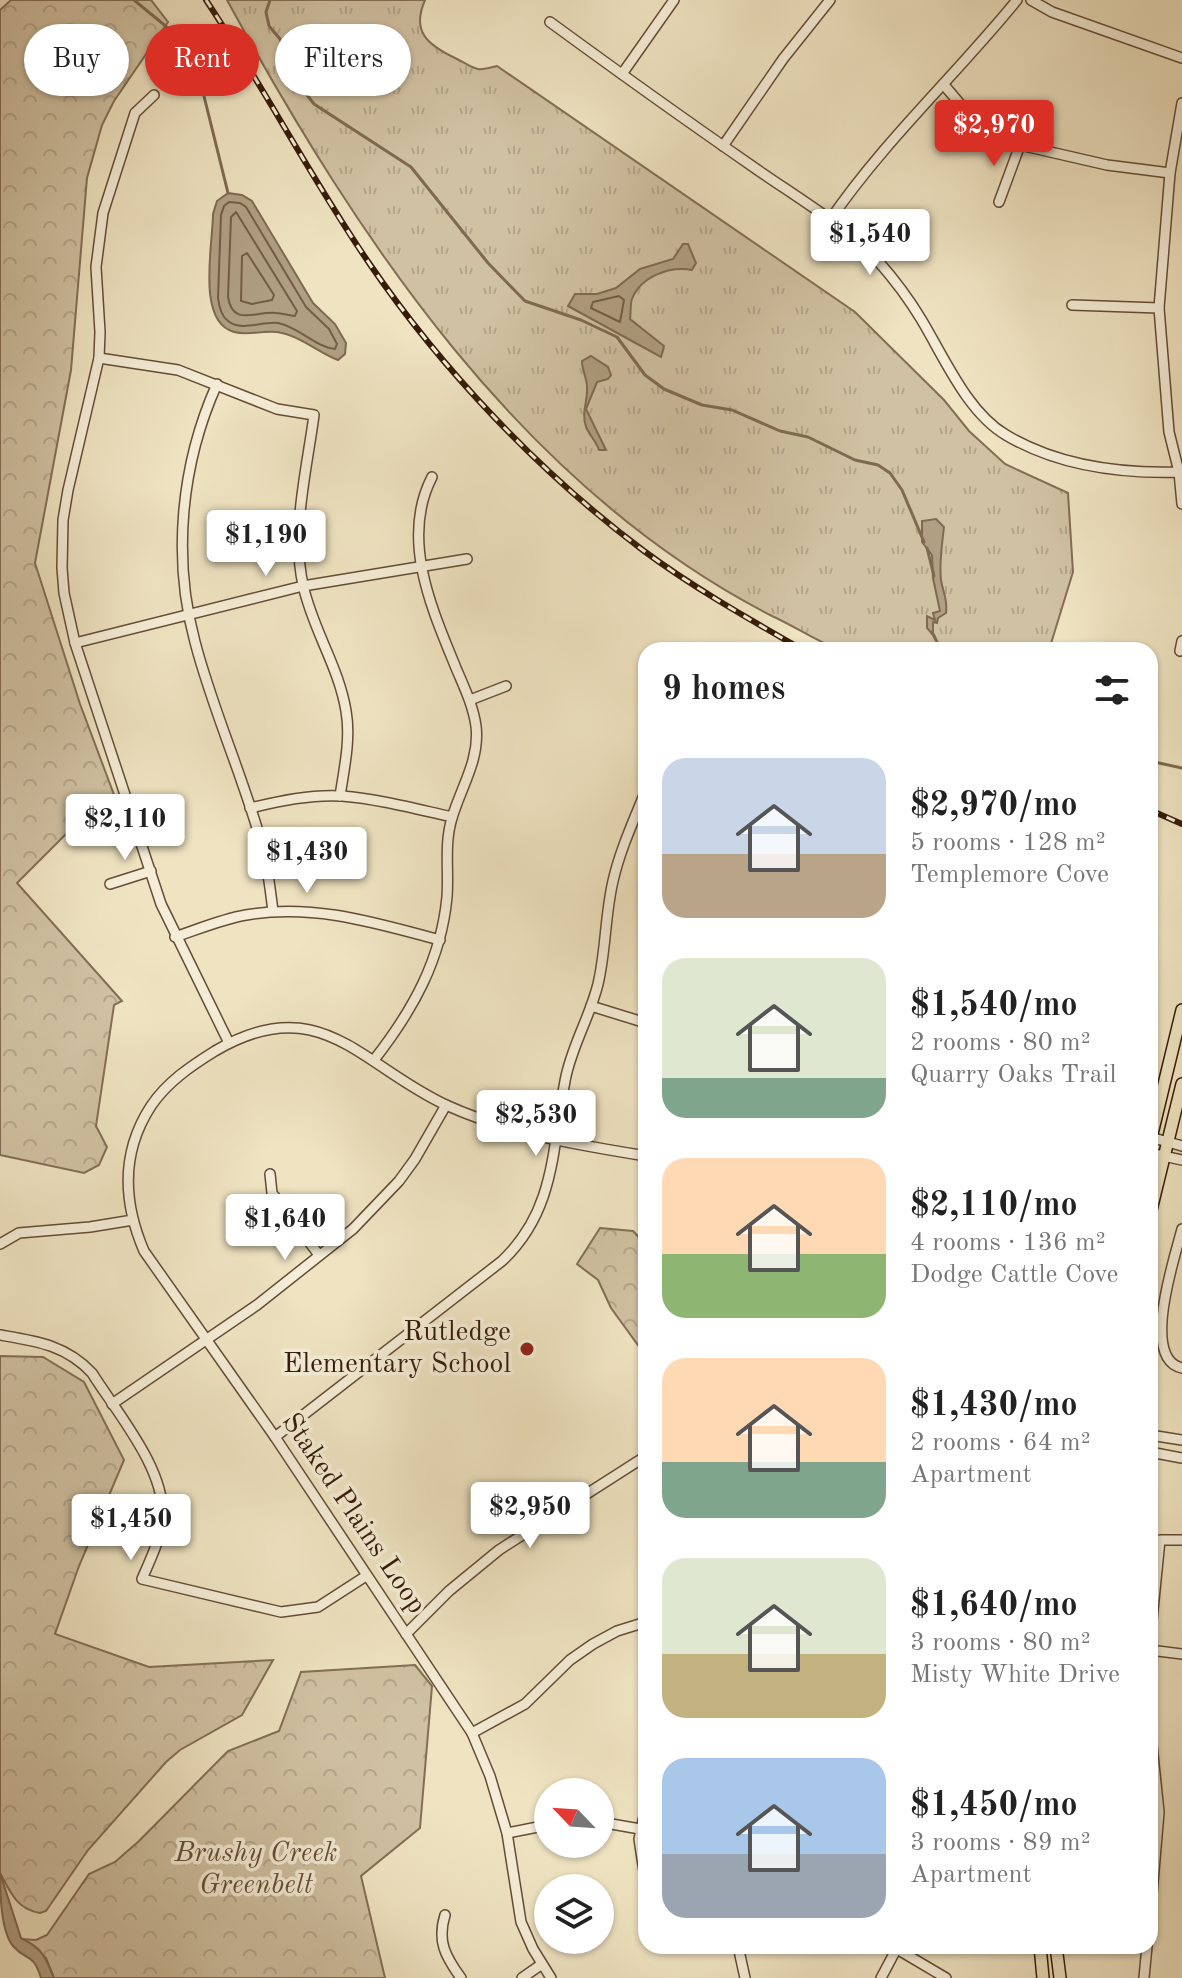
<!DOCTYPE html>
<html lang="en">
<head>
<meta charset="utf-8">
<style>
	:root { --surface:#fff; --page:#f6f6f6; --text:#222; --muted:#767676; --accent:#d93025 }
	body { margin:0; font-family:"Old Standard TT",serif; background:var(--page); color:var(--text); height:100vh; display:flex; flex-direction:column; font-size:30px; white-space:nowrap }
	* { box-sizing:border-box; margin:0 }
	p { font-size:26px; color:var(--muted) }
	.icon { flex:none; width:44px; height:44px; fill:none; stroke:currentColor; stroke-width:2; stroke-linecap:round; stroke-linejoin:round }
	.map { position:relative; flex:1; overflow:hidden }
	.side { position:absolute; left:638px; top:642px; width:520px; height:1312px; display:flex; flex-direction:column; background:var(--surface); border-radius:24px; box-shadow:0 2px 6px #0004 }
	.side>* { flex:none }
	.top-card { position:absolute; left:24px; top:24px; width:494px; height:72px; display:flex; gap:16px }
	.needle { width:52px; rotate:295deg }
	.tools { position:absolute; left:534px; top:1778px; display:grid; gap:16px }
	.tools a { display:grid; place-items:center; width:80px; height:80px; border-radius:50%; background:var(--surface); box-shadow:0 2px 6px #0004; font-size:40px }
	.price { position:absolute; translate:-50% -68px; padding:0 18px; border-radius:8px; background:#fff; color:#222; font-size:26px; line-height:52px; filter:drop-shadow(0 2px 4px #0008) }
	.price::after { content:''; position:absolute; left:50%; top:48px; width:24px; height:18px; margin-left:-12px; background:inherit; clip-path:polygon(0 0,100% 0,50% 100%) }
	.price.selected { background:var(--accent); color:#fff }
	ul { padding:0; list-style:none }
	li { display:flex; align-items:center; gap:24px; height:200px; padding:0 24px }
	li span { display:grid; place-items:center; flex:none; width:224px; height:160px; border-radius:24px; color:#555 }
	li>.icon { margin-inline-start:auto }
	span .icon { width:96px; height:96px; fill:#fffc; stroke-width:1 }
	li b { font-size:34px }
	h2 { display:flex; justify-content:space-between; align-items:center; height:96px; padding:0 24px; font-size:34px }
	.chip { padding:0 28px; border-radius:36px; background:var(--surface); box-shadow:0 2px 6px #0004; font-size:28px; line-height:72px }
	.chip.selected { background:var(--accent); color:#fff }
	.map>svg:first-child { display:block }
	.grass { fill:url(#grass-tufts); stroke:#836e55; stroke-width:2 }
	.park { fill:url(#park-crowns); stroke:#836e55; stroke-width:2 }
	.water { fill:#b09f82; stroke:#7f6a51; stroke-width:2 }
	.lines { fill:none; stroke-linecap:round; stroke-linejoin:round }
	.shore { stroke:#735d45; stroke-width:2 }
	.stream { stroke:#7f6a51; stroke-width:3 }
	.minor-casing { stroke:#644d36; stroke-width:12 }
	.major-casing { stroke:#361b08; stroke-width:14 }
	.minor { stroke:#f5edd7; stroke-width:9 }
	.major { stroke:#efe3c1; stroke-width:11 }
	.rail-casing { stroke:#361b08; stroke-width:6 }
	.rail { stroke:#f5edd7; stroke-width:3; stroke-dasharray:9; stroke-linecap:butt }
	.poi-dot { fill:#8f2418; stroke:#f5edd7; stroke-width:3 }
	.labels { text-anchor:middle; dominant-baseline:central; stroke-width:7; stroke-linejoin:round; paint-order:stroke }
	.poi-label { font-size:28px; fill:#361b08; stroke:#f5edd7; text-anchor:end }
	.street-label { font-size:28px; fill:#361b08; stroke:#f5edd7 }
	.park-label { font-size:28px; font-style:italic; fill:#644d36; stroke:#f5edd7 }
</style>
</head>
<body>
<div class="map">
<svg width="1182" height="1978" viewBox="0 0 1182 1978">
	<defs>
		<pattern id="grass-tufts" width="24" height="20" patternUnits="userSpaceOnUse" patternTransform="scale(2)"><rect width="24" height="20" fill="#d0c1a2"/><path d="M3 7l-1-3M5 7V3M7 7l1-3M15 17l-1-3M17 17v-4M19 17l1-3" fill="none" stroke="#b3a58a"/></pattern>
		<pattern id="park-crowns" width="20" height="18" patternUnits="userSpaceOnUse" patternTransform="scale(2)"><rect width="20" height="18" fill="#d0c1a2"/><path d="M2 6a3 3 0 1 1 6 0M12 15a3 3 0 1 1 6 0" fill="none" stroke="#b3a58a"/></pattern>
	</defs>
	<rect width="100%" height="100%" fill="#efe3c1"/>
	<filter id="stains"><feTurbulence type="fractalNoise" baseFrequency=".0025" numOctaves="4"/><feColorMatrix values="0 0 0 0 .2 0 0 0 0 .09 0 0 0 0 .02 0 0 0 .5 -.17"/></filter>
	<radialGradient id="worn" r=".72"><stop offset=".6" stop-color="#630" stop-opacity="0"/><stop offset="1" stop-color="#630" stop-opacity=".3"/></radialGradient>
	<!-- grass -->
	<path class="grass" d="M 227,0 L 425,0 C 411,32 428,45 455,58 C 462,61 471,68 478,69 C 484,70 492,67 497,66 L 855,312 L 944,400 L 969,431 L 1005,464 L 1068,493 L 1073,572 L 1049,650 C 996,650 944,650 891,650 C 875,650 852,654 837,649 C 815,640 794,626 772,616 C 522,488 358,240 227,0 Z"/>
	<!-- park -->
	<g class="park">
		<path d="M 11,0 L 151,0 L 168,22 L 114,101 L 102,125 L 87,178 L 71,370 L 35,563 L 80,704 L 116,800 L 93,807 L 17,883 L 122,1001 L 114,1005 L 96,1126 L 107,1147 L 99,1165 L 84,1173 L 0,1155 L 0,10 Z"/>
		<path d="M 600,1228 L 633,1231 L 646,1245 L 646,1351 L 643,1352 L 611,1308 L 598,1280 L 577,1264 Z"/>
		<path d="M 0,1356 L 43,1357 L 84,1382 L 124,1460 L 79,1566 L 55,1634 L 149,1667 L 273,1660 L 242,1715 L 180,1750 L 166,1762 L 88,1850 L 46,1911 L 40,1913 C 16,1909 10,1891 0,1873 Z"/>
		<path d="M 415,1665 L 432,1686 L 420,1828 L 361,1876 L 385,1978 L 54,1978 L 46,1958 L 21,1939 L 36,1940 L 47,1935 L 89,1874 L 115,1862 L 139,1841 L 228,1751 L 279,1731 L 301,1672 Z"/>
	</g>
	<!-- water -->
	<g class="water">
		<path d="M 228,193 L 242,195 L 252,201 L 313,303 L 335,324 L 346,343 L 345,354 L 338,360 C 319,353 302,337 282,333 C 266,329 250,336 234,332 C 196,322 213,244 213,214 L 217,201 Z"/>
		<path d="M 683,244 L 688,244 L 696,263 L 692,270 C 670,266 641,276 632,299 C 630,304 631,314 630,319 L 664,346 L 661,357 L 568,306 L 575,294 L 597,294 L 616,288 L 640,269 L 673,259 Z"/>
		<path d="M 591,356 L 608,367 L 611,375 L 608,379 L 597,382 L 586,409 L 606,450 L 599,450 C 596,441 590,436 586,427 C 581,412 588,402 587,387 C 587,378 582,371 582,361 Z"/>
		<path d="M 936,519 L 944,527 C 942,545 939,562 941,580 C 943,593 948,599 946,613 L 938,618 L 937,623 L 933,622 L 933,635 L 927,628 L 927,616 L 935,620 L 933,613 L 940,611 L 933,578 L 932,555 L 922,542 L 922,521 Z"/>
		<path d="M 0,1873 L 21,1938 C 43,1949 45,1956 54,1978 L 41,1978 C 33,1952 27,1962 13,1946 C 1,1932 0,1891 0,1873 Z"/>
	</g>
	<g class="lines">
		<!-- shore -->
		<g class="shore">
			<path d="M 229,202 L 240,203 L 246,207 L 306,307 L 329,329 L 337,344 L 335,349 C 315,347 299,327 278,323 C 262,321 242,332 228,321 C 221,316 219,306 218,298 L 221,215 L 224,206 Z"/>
			<path d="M 236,212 L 297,311 L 295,316 C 289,316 283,313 276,313 C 255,311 233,327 228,297 L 231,217 Z"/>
			<path d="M 247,253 L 274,295 L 272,300 L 252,304 L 241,301 L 242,256 Z"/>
			<path d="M 619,296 L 624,300 L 620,322 L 591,308 L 593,302 Z"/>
		</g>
		<!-- stream -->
		<g class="stream">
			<path d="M 134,0 L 174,33 L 198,72 L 228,193"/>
			<path d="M 270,0 L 266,12 L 269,26 L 280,39 L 307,95 L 314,104 L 411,167 L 488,263 L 525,301 L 581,320 L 617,337 L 645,375 L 664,389 L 702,405 L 732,410 L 780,431 L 808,437 L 855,460 L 878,465 L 890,473 L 902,490 L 924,542"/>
			<path d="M 927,548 L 934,576"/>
			<path d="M 932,632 L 941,650"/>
			<path d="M 1150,761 L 1182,768"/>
		</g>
		<!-- minor casing -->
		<g class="minor-casing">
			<g id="minor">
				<path d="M 1031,0 L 1052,12 L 1182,58"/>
				<path d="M 550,22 C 617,71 684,119 752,166 C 790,193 848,227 878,261 C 893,278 909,299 921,319 C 944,357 967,412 1006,435 C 1058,466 1123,474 1182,472"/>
				<path d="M 622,74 L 674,0"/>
				<path d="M 944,85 L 966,111 L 998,136 L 1020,145 L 1107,165 L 1170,173"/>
				<path d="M 154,95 L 135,113 L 103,213 L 96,267 L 100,332 L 99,358 L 68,490 L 63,520 L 62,568 L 64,593 L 75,643 L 161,904 L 229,1043"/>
				<path d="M 1182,103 L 1170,173 L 1159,308 L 1169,432 L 1179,472 L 1182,504"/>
				<path d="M 723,146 L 783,59 L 830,0"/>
				<path d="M 999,202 L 1020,145"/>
				<path d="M 830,220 C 885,140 956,75 1017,0"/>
				<path d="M 1072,305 L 1159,308"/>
				<path d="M 99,358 L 178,370 L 277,409 L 314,415 C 307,469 291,530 303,585 C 312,628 339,667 346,711 C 351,739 344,769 340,796"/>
				<path d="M 217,384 C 181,464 172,557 195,642 C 213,711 243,776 262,845 C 268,867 270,889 273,911"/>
				<path d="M 75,643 L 303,586 L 467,559"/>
				<path d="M 1180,651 L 1182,641"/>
				<path d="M 470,700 L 506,686"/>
				<path d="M 250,808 C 280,801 311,794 342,796 C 379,799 416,809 452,817"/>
				<path d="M 110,884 L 151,871"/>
				<path d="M 175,937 C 199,929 222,919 246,915 C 313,903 376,923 440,940"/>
				<path d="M 591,1006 L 646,1023"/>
				<path d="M 374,1060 C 413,1010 441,960 447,897 C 449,870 444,844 452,818 C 461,787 480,760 476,726 C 473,705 464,687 456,668 C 432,609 400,539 432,477"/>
				<path d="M 1150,1137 L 1182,1146"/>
				<path d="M 1150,1153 L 1182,1160"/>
				<path d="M 270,1174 L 272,1193 L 319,1255"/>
				<path d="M 1182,1229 C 1175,1257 1140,1359 1182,1368"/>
				<path d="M 0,1244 L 19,1233 L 90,1227 L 133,1220"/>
				<path d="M 0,1335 C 36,1341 66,1345 92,1373 C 117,1413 168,1472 162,1520 C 160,1541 150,1560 142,1579 L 281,1612 L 318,1607 L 366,1576"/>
				<path d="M 112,1404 L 257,1305 L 353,1229 L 399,1181 L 415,1159 L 446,1105"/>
				<path d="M 1150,1435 L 1182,1440"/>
				<path d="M 275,1437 L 502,1261 C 556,1210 552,1148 565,1081 C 571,1047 590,1017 598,984 C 606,950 605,915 613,881 C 620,850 634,820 646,790"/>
				<path d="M 1150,1452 L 1182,1458"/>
				<path d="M 406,1634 L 449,1591 L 499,1550 L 646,1456"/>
				<path d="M 1150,1640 L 1160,1540 L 1182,1540"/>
				<path d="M 1150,1650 L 1182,1654"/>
				<path d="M 1150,1726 L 1159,1812 L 1150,1918"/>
				<path d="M 472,1733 L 525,1704 L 570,1660 L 593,1644 L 617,1631 L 646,1622"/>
				<path d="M 646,1807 L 639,1839 L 646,1884"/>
				<path d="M 600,1822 L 640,1829"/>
				<path d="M 507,1833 L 548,1825"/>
				<path d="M 445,1915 C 437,1941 445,1956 461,1978"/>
				<path d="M 738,1946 L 745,1978"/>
				<path d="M 897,1949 L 946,1978"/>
				<path d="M 522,1978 L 542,1964"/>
				<path d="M 551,1978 L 533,1949 L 521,1922 L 507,1833 L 490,1776 L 472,1733 L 275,1437 L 144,1251 C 123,1202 121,1152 151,1106 C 167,1082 191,1066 215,1051 C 320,989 360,1065 446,1105 C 510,1134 578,1145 646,1156"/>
				<path d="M 881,1978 L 898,1946"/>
				<path d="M 1144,1978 L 1147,1946"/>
			</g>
		</g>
		<!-- major casing -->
		<g class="major-casing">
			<g id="major">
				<path d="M 1150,1142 L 1182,1010"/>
				<path d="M 1150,1214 L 1182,1084"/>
				<path d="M 1040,1946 L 1043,1978"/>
				<path d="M 1056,1946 L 1060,1978"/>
			</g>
		</g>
		<!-- minor -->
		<use href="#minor" class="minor"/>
		<!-- major -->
		<use href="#major" class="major"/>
		<!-- rail casing -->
		<g class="rail-casing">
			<g id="rail">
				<path d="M 206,0 C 263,86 311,178 369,263 C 442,370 540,473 644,551 C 694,588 749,619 803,650"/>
				<path d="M 1150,810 L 1182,824"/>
			</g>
		</g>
		<!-- rail -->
		<use href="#rail" class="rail"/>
	</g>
	<!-- markers -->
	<circle class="poi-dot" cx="527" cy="1349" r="8"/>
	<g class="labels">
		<!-- poi labels -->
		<g class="poi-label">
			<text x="511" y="1333">Rutledge<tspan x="511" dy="32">Elementary School</tspan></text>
		</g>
		<!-- street labels -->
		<g class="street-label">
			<text transform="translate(353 1514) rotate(56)">Staked Plains Loop</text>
		</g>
		<!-- park labels -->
		<g class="park-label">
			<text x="256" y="1854">Brushy Creek<tspan x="256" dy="32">Greenbelt</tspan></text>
		</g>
	</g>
	<rect width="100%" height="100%" filter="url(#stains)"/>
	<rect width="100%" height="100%" fill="url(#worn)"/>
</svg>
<div class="tools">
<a><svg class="needle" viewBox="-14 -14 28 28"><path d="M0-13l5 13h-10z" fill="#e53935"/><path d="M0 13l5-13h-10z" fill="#767676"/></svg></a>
<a><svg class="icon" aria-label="layers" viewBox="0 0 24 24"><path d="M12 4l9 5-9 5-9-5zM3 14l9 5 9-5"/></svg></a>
</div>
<b class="price selected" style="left:994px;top:168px">$2,970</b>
<b class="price" style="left:870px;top:277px">$1,540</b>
<b class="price" style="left:266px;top:578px">$1,190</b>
<b class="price" style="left:125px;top:862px">$2,110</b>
<b class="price" style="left:307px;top:895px">$1,430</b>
<b class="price" style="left:536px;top:1158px">$2,530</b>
<b class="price" style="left:285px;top:1262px">$1,640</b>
<b class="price" style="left:530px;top:1550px">$2,950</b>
<b class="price" style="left:131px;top:1562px">$1,450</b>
<div class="top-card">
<a class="chip">Buy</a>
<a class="chip selected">Rent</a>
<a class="chip">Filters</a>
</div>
<section class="side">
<h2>9 homes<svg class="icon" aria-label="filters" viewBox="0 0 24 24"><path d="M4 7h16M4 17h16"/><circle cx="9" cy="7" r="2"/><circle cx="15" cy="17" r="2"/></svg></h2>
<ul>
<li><span style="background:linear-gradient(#c9d6e8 60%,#b9a48a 0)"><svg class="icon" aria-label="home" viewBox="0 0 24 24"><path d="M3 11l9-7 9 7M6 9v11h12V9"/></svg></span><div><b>$2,970/mo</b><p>5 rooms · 128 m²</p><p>Templemore Cove</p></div></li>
<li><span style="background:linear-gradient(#dfe7d0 75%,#7fa58c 0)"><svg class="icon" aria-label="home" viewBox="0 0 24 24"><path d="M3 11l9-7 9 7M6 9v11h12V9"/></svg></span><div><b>$1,540/mo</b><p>2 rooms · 80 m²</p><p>Quarry Oaks Trail</p></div></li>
<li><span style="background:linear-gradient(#ffd9b3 60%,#8fb573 0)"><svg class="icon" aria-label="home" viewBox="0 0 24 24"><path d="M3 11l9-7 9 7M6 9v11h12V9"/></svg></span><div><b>$2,110/mo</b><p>4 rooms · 136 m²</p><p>Dodge Cattle Cove</p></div></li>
<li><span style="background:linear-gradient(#ffd9b3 65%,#7fa58c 0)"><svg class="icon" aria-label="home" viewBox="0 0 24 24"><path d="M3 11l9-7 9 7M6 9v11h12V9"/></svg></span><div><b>$1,430/mo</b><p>2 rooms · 64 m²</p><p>Apartment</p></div></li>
<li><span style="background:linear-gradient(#dfe7d0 60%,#c2b280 0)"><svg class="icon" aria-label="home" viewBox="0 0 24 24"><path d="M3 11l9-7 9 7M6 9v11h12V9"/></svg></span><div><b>$1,640/mo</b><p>3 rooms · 80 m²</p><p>Misty White Drive</p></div></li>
<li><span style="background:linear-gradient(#a9c7e8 60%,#9aa5b1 0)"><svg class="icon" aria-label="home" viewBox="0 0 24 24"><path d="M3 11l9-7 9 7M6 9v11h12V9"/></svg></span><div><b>$1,450/mo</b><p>3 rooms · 89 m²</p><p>Apartment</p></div></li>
</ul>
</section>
</div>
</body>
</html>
